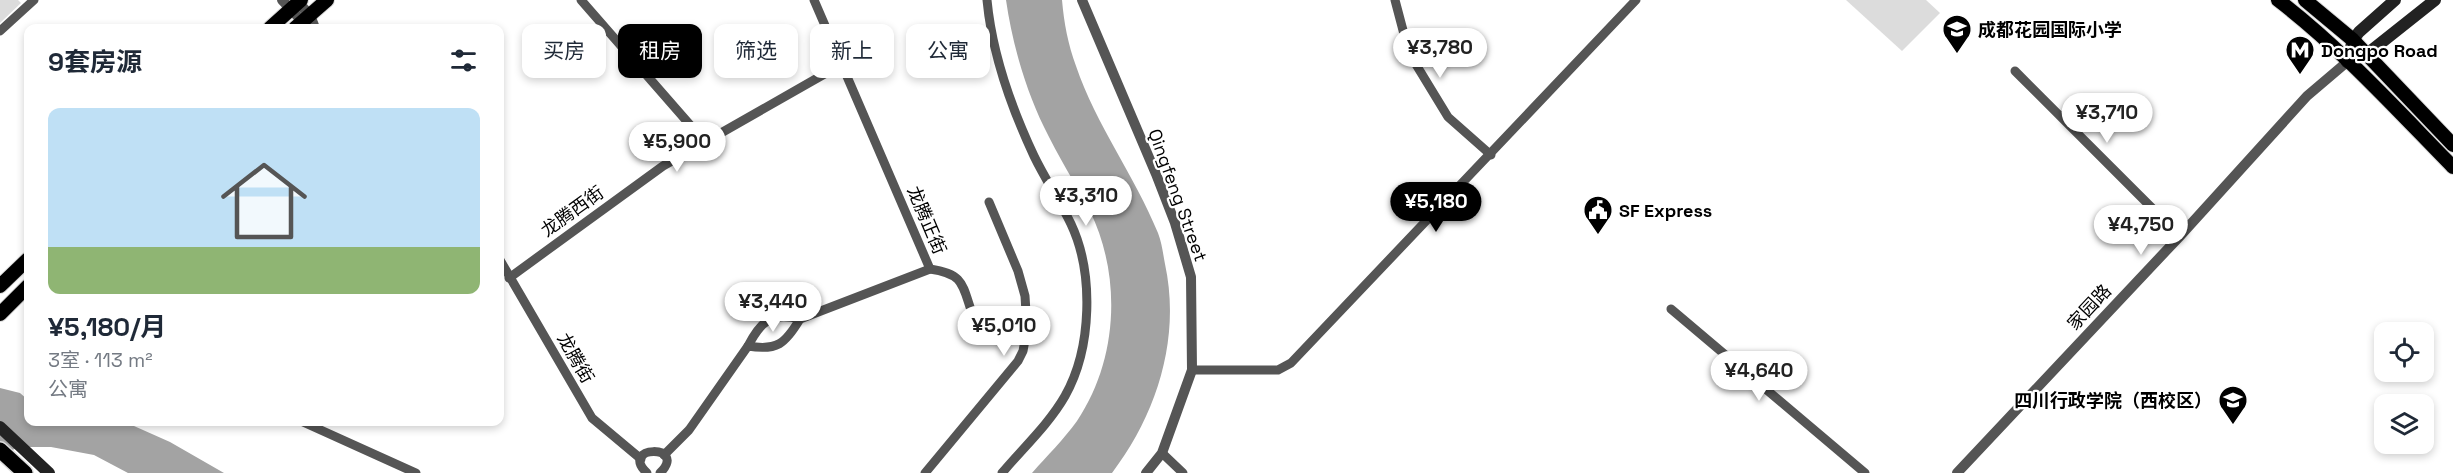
<!DOCTYPE html>
<html lang="zh">
<head>
<meta charset="utf-8">
<style>
	:root { --surface:#fff; --page:#f2f2f3; --text:#1f2937; --muted:#747a83; --line:#e0e1e3; --accent:#000 }
	body { margin:0; font-family:"Space Grotesk","Noto Sans SC",sans-serif; background:var(--page); color:var(--text); height:100vh; display:flex; flex-direction:column; font-size:22px; white-space:nowrap }
	* { box-sizing:border-box; margin:0 }
	p { font-size:20px; color:var(--muted) }
	.icon { flex:none; width:33px; height:33px; fill:none; stroke:currentColor; stroke-width:2; stroke-linecap:round; stroke-linejoin:round }
	.map { position:relative; flex:1; overflow:hidden }
	.details { position:absolute; left:24px; top:24px; width:480px; height:402px; display:flex; flex-direction:column; background:var(--surface); border-radius:12px; box-shadow:0 3px 9px #0003 }
	.details>* { flex:none }
	.hud { position:absolute; left:522px; top:24px; width:570px; height:54px; display:flex; gap:12px }
	.buttons { position:absolute; left:2374px; top:322px; display:grid; gap:12px }
	.buttons a { display:grid; place-items:center; width:60px; height:60px; border-radius:12px; background:var(--surface); box-shadow:0 3px 9px #0003; font-size:30px }
	.price { position:absolute; translate:-50% -51px; padding:0 14px; border-radius:21px; background:#fff; color:#222; font-size:20px; line-height:39px; filter:drop-shadow(0 2px 3px #0008) }
	.price::after { content:''; position:absolute; left:50%; top:36px; width:18px; height:14px; margin-left:-9px; background:inherit; clip-path:polygon(0 0,100% 0,50% 100%) }
	.price.current { background:var(--accent); color:#fff }
	ul { padding:0; list-style:none }
	li { display:grid; align-content:center; gap:12px; height:318px; padding:0 24px }
	li+li { border-top:2px solid var(--line) }
	li span { display:grid; place-items:center; height:186px; border-radius:12px; color:#555 }
	li>.icon { margin-inline-start:auto }
	span .icon { width:108px; height:108px; fill:#fffc; stroke-width:1 }
	li b { font-size:26px }
	h2 { display:flex; justify-content:space-between; align-items:center; height:72px; padding:0 24px; font-size:26px }
	.chip { padding:0 21px; border-radius:12px; background:var(--surface); box-shadow:0 3px 9px #0003; font-size:21px; line-height:54px }
	.chip.current { background:var(--accent); color:#fff }
	.map>svg:first-child { display:block }
	.green { fill:#dcdcdc }
	.water { fill:#a3a3a3 }
	.lines { fill:none; stroke-linecap:round; stroke-linejoin:round }
	.primary-casing { stroke:#dbdbdb; stroke-width:16 }
	.trunk-casing { stroke:#dbdbdb; stroke-width:18 }
	.minor { stroke:#555; stroke-width:9 }
	.tertiary { stroke:#555; stroke-width:10 }
	.secondary { stroke:#222; stroke-width:12 }
	.primary { stroke:#000; stroke-width:14 }
	.trunk { stroke:#000; stroke-width:15 }
	.labels { text-anchor:middle; dominant-baseline:central; stroke-width:4.5; stroke-linejoin:round; paint-order:stroke }
	.poi-label { font-size:18px; font-weight:bold; fill:#000; stroke:#fff; text-anchor:start }
	.street-label { font-size:18px; fill:#000; stroke:#fff }
</style>
</head>
<body>
<div class="map">
<svg width="2453" height="473" viewBox="0 0 2453 473">
	<rect width="100%" height="100%" fill="#fff"/>
	<!-- green -->
	<g class="green">
		<path d="M 0,0 L 18,0 L 21,3 L 0,23 Z"/>
		<path d="M 1846,0 L 1926,0 L 1940,13 L 1902,51 Z"/>
	</g>
	<!-- water -->
	<g class="water">
		<path d="M 1006,0 L 1062,0 C 1064,23 1068,44 1076,66 C 1096,125 1135,176 1158,233 C 1162,243 1163,254 1165,264 C 1181,338 1157,414 1112,473 L 1032,473 C 1047,456 1064,439 1077,421 C 1118,360 1122,277 1090,211 C 1075,183 1058,156 1044,127 C 1025,88 1012,42 1006,0 Z"/>
		<path d="M 0,388 L 20,393 L 28,400 L 28,422 L 125,422 L 170,442 L 224,473 L 128,473 L 94,455 L 51,447 L 18,447 L 0,457 Z"/>
	</g>
	<g class="lines">
		<!-- primary casing -->
		<g class="primary-casing">
			<g id="primary">
				<path d="M 2278,0 C 2341,48 2397,110 2453,167"/>
				<path d="M 2305,0 L 2353,40 L 2453,145"/>
				<path d="M 270,28 L 301,0"/>
				<path d="M 295,28 L 327,0"/>
				<path d="M 0,286 L 28,259"/>
				<path d="M 0,314 L 28,286"/>
			</g>
		</g>
		<!-- trunk casing -->
		<g class="trunk-casing">
			<path id="trunk" d="M 0,450 L 25,473"/>
		</g>
		<!-- minor -->
		<g class="minor">
			<path d="M 581,0 L 705,142"/>
			<path d="M 987,0 C 992,53 1011,107 1034,156 C 1045,179 1060,201 1071,224 C 1094,273 1092,348 1065,396 C 1049,424 1023,448 1002,473"/>
			<path d="M 1395,0 L 1409,53 L 1448,117 L 1491,155"/>
			<path d="M 0,31 L 34,0"/>
			<path d="M 2015,71 L 2180,236"/>
			<path d="M 989,202 L 1018,271 L 1025,296 L 1027,329"/>
			<path d="M 500,260 L 592,418 L 641,459"/>
			<path d="M 509,278 L 663,166 L 842,64"/>
			<path d="M 1671,309 L 1865,473"/>
			<path d="M 748,346 C 761,321 771,312 800,319"/>
			<path d="M 1192,370 L 1278,370 L 1291,363 L 1636,0"/>
			<path d="M 303,422 L 416,473"/>
			<path d="M 1162,453 L 1183,473"/>
			<path d="M 664,455 L 689,430 L 748,346 C 777,351 785,344 800,319 L 930,269 L 814,0"/>
			<path d="M 647,473 C 618,445 689,444 660,473"/>
			<path d="M 925,473 L 1018,361 L 1023,351 L 1027,329 L 1009,311 L 972,313 C 962,284 964,274 930,269"/>
		</g>
		<!-- tertiary -->
		<g class="tertiary">
			<path d="M 282,0 L 302,21"/>
			<path d="M 296,0 L 310,15 L 315,28"/>
			<path d="M 1082,0 L 1156,174 L 1175,223 L 1191,277 L 1192,370 L 1162,453 L 1146,473"/>
			<path d="M 1957,473 L 2180,236 L 2307,96 L 2347,62"/>
		</g>
		<!-- secondary -->
		<g class="secondary">
			<path d="M 2347,62 L 2367,54 L 2435,0"/>
			<path d="M 2347,62 L 2353,40 L 2359,32 L 2395,0"/>
			<path d="M 0,427 L 49,473"/>
		</g>
		<!-- primary -->
		<use href="#primary" class="primary"/>
		<!-- trunk -->
		<use href="#trunk" class="trunk"/>
	</g>
	<!-- icons -->
	<defs>
		<g id="school-pin" transform="scale(1.5)"><path d="M0 17L-7.5 6A9.5 9.5 0 1 1 7.5 6Z" fill="#000" stroke="#fff"/><path d="M0-5L7-2L0 1L-7-2ZM-4 1L0 2.5L4 1V4Q0 6-4 4Z" fill="#fff"/></g>
		<g id="metro-pin" transform="scale(1.5)"><path d="M0 17L-7.5 6A9.5 9.5 0 1 1 7.5 6Z" fill="#000" stroke="#fff"/><path d="M-5.5 5V-5H-3L0 0L3-5H5.5V5H3V-.5L0 4L-3-.5V5Z" fill="#fff"/></g>
		<g id="civic-pin" transform="scale(1.5)"><path d="M0 17L-7.5 6A9.5 9.5 0 1 1 7.5 6Z" fill="#000" stroke="#fff"/><path d="M-.6-6.5H3V-4.5H.6V-3L4-1V1h2V6H-6V1h2V-1L-.6-3ZM-1.2 2.5V6h2.4V2.5Z" fill="#fff"/></g>
		<g id="university-pin" transform="scale(1.5)"><path d="M0 17L-7.5 6A9.5 9.5 0 1 1 7.5 6Z" fill="#000" stroke="#fff"/><path d="M0-5L7-2L0 1L-7-2ZM-4 1L0 2.5L4 1V4Q0 6-4 4Z" fill="#fff"/></g>
	</defs>
	<g fill-rule="evenodd">
		<use href="#school-pin" x="1957" y="29"/>
		<use href="#metro-pin" x="2300" y="50"/>
		<use href="#civic-pin" x="1598" y="210"/>
		<use href="#university-pin" x="2233" y="400"/>
	</g>
	<g class="labels">
		<!-- poi labels -->
		<g class="poi-label">
			<text x="1978" y="29">成都花园国际小学</text>
			<text x="2321" y="50">Dongpo Road</text>
			<text x="1619" y="210">SF Express</text>
			<text x="2212" y="400" text-anchor="end">四川行政学院（西校区）</text>
		</g>
		<!-- street labels -->
		<g class="street-label">
			<text transform="translate(1178 195) rotate(70)">Qingfeng Street</text>
			<text transform="translate(572 211) rotate(-36)">龙腾西街</text>
			<text transform="translate(927 220) rotate(67)">龙腾正街</text>
			<text transform="translate(2089 307) rotate(-47)">家园路</text>
			<text transform="translate(576 358) rotate(60)">龙腾街</text>
		</g>
	</g>
</svg>
<div class="buttons">
<a><svg class="icon" aria-label="locate" viewBox="0 0 24 24"><circle cx="12" cy="12" r="6"/><path d="M12 2v4M12 18v4M2 12h4M18 12h4"/></svg></a>
<a><svg class="icon" aria-label="layers" viewBox="0 0 24 24"><path d="M12 4l9 5-9 5-9-5zM3 14l9 5 9-5"/></svg></a>
</div>
<b class="price" style="left:1440px;top:79px">¥3,780</b>
<b class="price" style="left:2107px;top:144px">¥3,710</b>
<b class="price" style="left:677px;top:173px">¥5,900</b>
<b class="price" style="left:1086px;top:227px">¥3,310</b>
<b class="price current" style="left:1436px;top:233px">¥5,180</b>
<b class="price" style="left:2141px;top:256px">¥4,750</b>
<b class="price" style="left:773px;top:333px">¥3,440</b>
<b class="price" style="left:1004px;top:357px">¥5,010</b>
<b class="price" style="left:1759px;top:402px">¥4,640</b>
<div class="hud">
<a class="chip">买房</a>
<a class="chip current">租房</a>
<a class="chip">筛选</a>
<a class="chip">新上</a>
<a class="chip">公寓</a>
</div>
<section class="details">
<h2>9套房源<svg class="icon" aria-label="filters" viewBox="0 0 24 24"><path d="M4 7h16M4 17h16"/><circle cx="9" cy="7" r="2"/><circle cx="15" cy="17" r="2"/></svg></h2>
<ul>
<li><span style="background:linear-gradient(#bfe0f5 75%,#8fb573 0)"><svg class="icon" aria-label="home" viewBox="0 0 24 24"><path d="M3 11l9-7 9 7M6 9v11h12V9"/></svg></span><div><b>¥5,180/月</b><p>3室 · 113 m²</p><p>公寓</p></div></li>
</ul>
</section>
</div>
</body>
</html>
